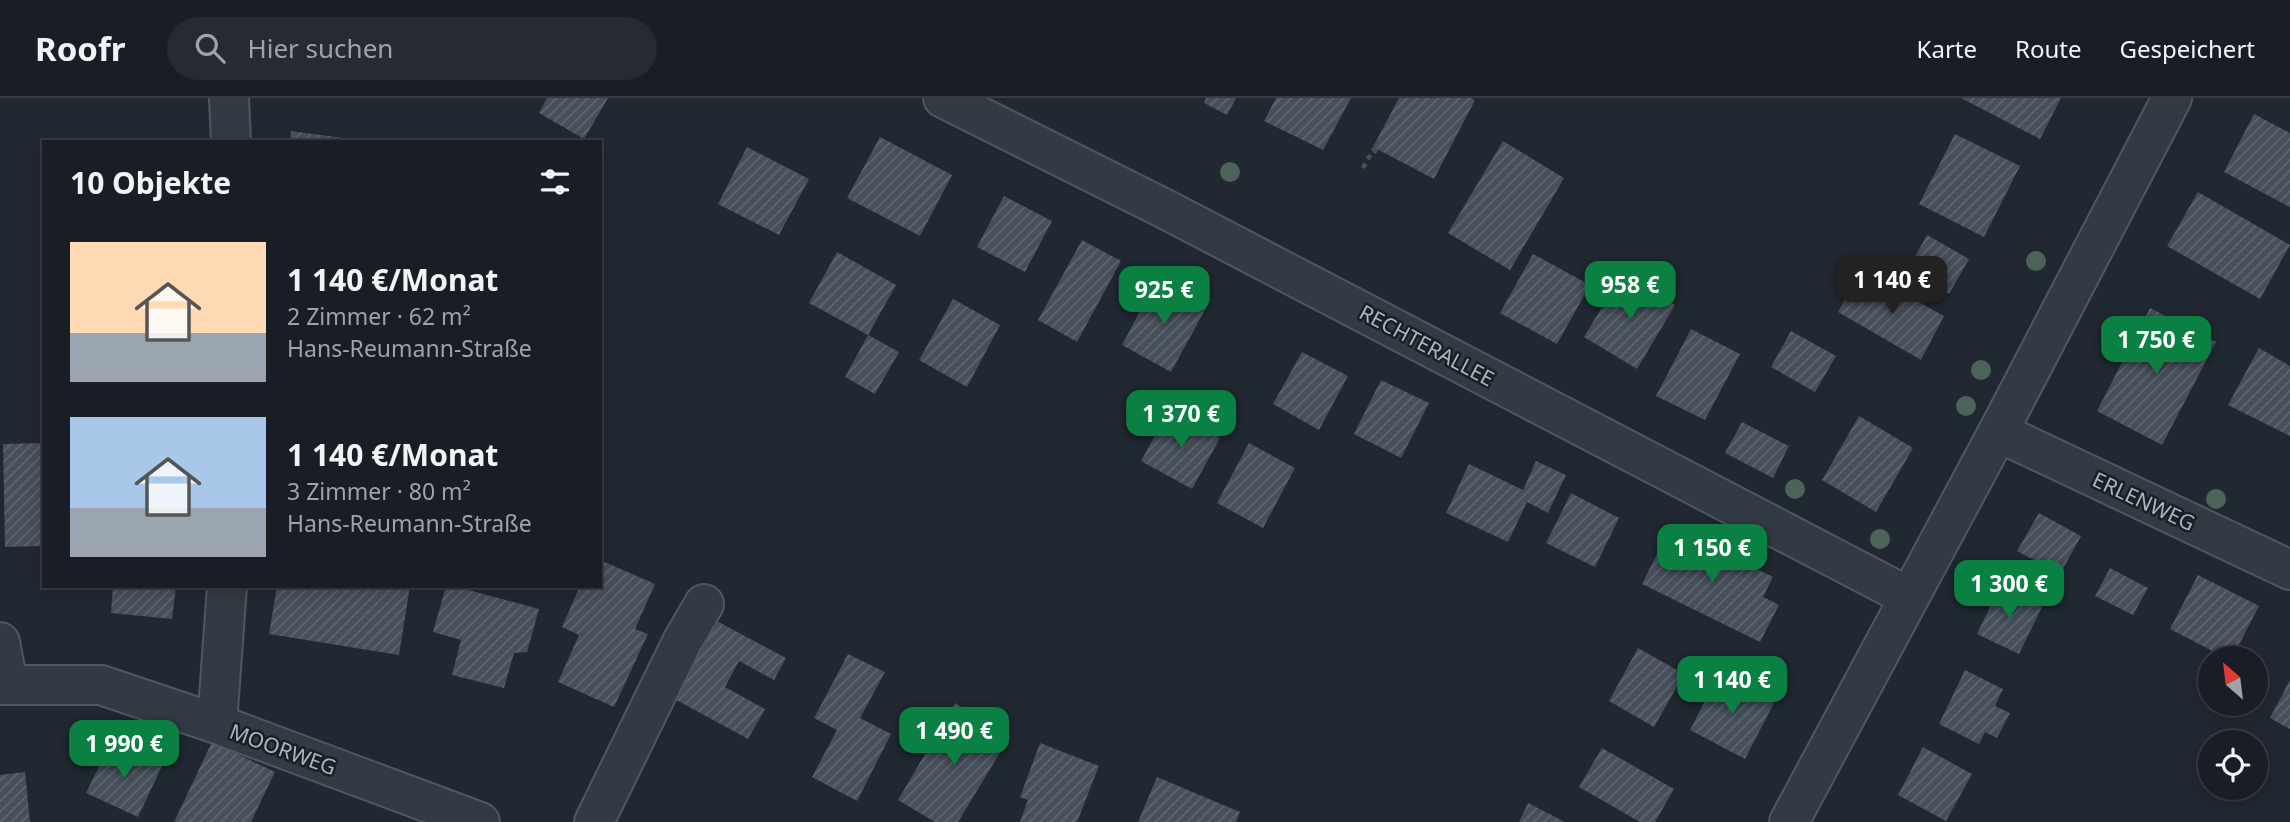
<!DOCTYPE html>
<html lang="de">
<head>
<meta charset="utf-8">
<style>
	:root { --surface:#191e26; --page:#262b32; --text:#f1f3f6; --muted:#9fa2a7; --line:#373c43; --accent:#0b8043 }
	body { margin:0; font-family:"Noto Sans",sans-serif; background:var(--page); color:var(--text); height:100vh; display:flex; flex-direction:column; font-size:26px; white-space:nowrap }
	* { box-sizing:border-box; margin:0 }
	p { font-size:23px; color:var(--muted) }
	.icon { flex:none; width:38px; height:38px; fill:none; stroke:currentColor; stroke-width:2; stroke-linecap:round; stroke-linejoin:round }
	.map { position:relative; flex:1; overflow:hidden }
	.drawer { position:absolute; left:42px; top:42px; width:560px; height:448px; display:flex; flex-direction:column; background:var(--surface); border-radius:0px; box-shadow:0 4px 18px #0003,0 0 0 2px var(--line) }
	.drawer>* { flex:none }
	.needle { width:46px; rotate:332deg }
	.tools { position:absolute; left:2198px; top:548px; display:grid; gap:14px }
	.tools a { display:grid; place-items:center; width:70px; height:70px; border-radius:50%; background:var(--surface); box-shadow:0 4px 18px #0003,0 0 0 2px var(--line); font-size:35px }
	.price { position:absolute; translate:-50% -60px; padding:0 16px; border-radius:14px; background:var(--accent); color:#fff; font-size:23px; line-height:46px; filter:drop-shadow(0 2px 4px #0008) }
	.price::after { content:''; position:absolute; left:50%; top:42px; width:21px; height:16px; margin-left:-10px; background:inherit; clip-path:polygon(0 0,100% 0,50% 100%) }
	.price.selected { background:#222; color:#fff }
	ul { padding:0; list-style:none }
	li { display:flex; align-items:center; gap:21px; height:175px; padding:0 28px }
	li span { display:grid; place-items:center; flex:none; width:196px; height:140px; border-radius:0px; color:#555 }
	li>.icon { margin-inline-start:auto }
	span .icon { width:84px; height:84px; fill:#fffc; stroke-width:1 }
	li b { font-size:30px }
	h2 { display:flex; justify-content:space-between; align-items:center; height:84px; padding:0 28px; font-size:30px }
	header { display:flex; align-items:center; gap:42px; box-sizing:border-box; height:98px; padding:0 35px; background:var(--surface); border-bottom:2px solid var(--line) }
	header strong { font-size:33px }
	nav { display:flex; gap:38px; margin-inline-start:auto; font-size:24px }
	.search { width:490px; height:63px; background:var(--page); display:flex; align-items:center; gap:18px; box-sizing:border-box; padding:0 24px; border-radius:38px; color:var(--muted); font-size:26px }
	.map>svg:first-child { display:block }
	.building { fill:url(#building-hatch) }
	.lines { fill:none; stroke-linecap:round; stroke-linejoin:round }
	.minor-casing { stroke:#515761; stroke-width:42 }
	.path { stroke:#445255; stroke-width:4.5; stroke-dasharray:5 5; stroke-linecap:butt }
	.minor { stroke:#343a43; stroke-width:38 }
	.tree { fill:#4c6359 }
	.labels { text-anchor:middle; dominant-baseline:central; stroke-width:5; stroke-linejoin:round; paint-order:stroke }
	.street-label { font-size:21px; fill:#aeb4c0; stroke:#191f27 }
</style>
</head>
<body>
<header>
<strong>Roofr</strong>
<div class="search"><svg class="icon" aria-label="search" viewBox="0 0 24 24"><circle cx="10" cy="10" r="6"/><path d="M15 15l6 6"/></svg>Hier suchen</div>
<nav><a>Karte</a><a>Route</a><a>Gespeichert</a></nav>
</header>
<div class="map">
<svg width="2290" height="724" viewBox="0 0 2290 724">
	<defs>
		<pattern id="building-hatch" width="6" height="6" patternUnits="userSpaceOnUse" patternTransform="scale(1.75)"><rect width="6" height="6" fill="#474f5b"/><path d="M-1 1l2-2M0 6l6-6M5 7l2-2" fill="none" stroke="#5f6671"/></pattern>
	</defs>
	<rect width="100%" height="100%" fill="#212832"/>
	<!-- building -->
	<g class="building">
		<path d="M 547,0 L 608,0 L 584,41 L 539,15 Z"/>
		<path d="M 1206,0 L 1236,0 L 1227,17 L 1204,5 Z"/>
		<path d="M 1276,0 L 1351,0 L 1323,52 L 1264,23 Z"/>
		<path d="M 1399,0 L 1471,0 L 1475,2 L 1434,81 L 1373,49 Z"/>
		<path d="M 1961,0 L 2061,0 L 2040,41 Z"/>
		<path d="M 2254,16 L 2290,35 L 2290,109 L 2224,74 Z"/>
		<path d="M 291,33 L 358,42 L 358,44 L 290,44 Z"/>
		<path d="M 1955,36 L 2020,68 L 1984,139 L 1919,106 Z"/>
		<path d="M 880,39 L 952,77 L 920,138 L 847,100 Z"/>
		<path d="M 1503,43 L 1564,80 L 1510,172 L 1448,135 Z"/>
		<path d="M 747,49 L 809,81 L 779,137 L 718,106 Z"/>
		<path d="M 2198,94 L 2290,147 L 2260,201 L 2167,148 Z"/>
		<path d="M 1004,98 L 1052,123 L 1025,174 L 977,149 Z"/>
		<path d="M 1927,137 L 1969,161 L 1949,196 L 1907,173 Z"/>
		<path d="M 1082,142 L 1121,163 L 1077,244 L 1038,222 Z"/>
		<path d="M 837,154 L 896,187 L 868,237 L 809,205 Z"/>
		<path d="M 1533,156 L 1590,187 L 1557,246 L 1500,215 Z"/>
		<path d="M 1622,176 L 1675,207 L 1637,271 L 1584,239 Z"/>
		<path d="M 1859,176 L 1895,195 L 1897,192 L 1944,218 L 1921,262 L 1838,214 Z"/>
		<path d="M 1156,183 L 1206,210 L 1171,274 L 1122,247 Z"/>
		<path d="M 953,201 L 1000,227 L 967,289 L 919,262 Z"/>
		<path d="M 2150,210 L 2216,244 L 2162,347 L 2097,313 Z"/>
		<path d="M 1691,231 L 1740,256 L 1705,322 L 1656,298 Z"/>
		<path d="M 1791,233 L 1836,258 L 1815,294 L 1771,269 Z"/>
		<path d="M 868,237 L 899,254 L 875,296 L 845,279 Z"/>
		<path d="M 2259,250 L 2290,268 L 2290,338 L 2228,307 Z"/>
		<path d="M 1302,254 L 1348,278 L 1319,332 L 1273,306 Z"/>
		<path d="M 1381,282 L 1429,305 L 1401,360 L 1354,336 Z"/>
		<path d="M 1169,312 L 1220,340 L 1192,391 L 1141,363 Z"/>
		<path d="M 1859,318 L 1913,350 L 1876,414 L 1822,382 Z"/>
		<path d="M 1742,324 L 1789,348 L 1773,380 L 1725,355 Z"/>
		<path d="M 44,345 L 44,448 L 5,449 L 3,346 Z"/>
		<path d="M 1249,345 L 1295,370 L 1263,430 L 1217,405 Z"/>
		<path d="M 1536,363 L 1566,377 L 1548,415 L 1527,404 L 1508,444 L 1446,415 L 1469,366 L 1523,392 Z"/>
		<path d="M 1571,395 L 1619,420 L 1595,469 L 1546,445 Z"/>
		<path d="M 2039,415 L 2081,438 L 2060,476 L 2017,453 Z"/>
		<path d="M 1671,428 L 1773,479 L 1763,499 L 1779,507 L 1760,544 L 1642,486 Z"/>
		<path d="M 600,462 L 655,486 L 635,531 L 648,536 L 614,609 L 558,584 L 579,537 L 562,529 L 580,488 L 600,488 Z"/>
		<path d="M 2110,470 L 2148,490 L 2133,517 L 2095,498 Z"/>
		<path d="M 2198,477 L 2259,508 L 2232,560 L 2226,560 L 2170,531 Z"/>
		<path d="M 113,488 L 176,488 L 172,521 L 111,515 Z"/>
		<path d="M 277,488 L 410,488 L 399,557 L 269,536 Z"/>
		<path d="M 446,488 L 454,488 L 539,511 L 527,554 L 514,555 L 504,590 L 452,577 L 461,542 L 433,534 Z"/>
		<path d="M 2000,488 L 2042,509 L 2019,556 L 1977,536 Z"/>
		<path d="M 713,521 L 786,560 L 774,582 L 739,563 L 725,589 L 765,611 L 748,641 L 671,599 Z"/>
		<path d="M 1638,550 L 1684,576 L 1654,629 L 1609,603 Z"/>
		<path d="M 848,556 L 885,574 L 860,620 L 891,636 L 857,703 L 812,679 L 837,632 L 814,620 Z"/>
		<path d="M 1965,572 L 2003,591 L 1995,608 L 2010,615 L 1997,640 L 1985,634 L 1979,646 L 1939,626 Z"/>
		<path d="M 1719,576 L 1774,605 L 1745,661 L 1690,632 Z"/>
		<path d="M 2290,582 L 2290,631 L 2270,620 Z"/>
		<path d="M 955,605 L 1010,638 L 958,724 L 935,724 L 898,702 Z"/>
		<path d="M 111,644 L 162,668 L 138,719 L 86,695 Z"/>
		<path d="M 212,644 L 275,674 L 251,724 L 174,724 Z"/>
		<path d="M 1040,645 L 1099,668 L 1077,724 L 1020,724 L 1028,702 L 1020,699 Z"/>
		<path d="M 1923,649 L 1972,676 L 1946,723 L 1898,697 Z"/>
		<path d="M 1602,650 L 1674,691 L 1655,724 L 1640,724 L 1579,689 Z"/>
		<path d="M 25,674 L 30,724 L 0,724 L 0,677 Z"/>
		<path d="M 1157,679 L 1240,714 L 1236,724 L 1138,724 Z"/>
		<path d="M 1528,705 L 1565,724 L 1519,724 Z"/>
	</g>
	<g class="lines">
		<!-- minor casing -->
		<g class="minor-casing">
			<g id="minor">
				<path d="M 229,0 L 231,44"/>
				<path d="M 943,0 L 1167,112 L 1909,499"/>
				<path d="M 1998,334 L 2290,472"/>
				<path d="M 0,544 L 8,587"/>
				<path d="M 0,587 L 101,587 L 217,626 L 480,724"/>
				<path d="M 217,626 L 227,488"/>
				<path d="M 594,724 L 682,544 L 704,506"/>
				<path d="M 1789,724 L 1998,334 L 2172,0"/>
			</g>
		</g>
		<!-- path -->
		<path class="path" d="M 1363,70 L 1373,52 L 1377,54 L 1378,52"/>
		<!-- minor -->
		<use href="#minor" class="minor"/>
	</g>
	<!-- trees -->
	<g class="tree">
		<circle cx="1230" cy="74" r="10"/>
		<circle cx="2036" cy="163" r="10"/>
		<circle cx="1981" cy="272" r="10"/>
		<circle cx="1966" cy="308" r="10"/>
		<circle cx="1795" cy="391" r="10"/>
		<circle cx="2216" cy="401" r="10"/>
		<circle cx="1880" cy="441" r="10"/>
	</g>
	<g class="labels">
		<!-- street labels -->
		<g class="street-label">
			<text transform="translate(1427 247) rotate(28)">RECHTERALLEE</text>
			<text transform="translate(2144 403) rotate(25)">ERLENWEG</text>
			<text transform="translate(283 651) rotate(20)">MOORWEG</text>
		</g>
	</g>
</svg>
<div class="tools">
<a><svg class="needle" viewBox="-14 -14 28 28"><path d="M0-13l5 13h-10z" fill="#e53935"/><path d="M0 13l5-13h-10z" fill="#9fa2a7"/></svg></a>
<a><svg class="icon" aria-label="locate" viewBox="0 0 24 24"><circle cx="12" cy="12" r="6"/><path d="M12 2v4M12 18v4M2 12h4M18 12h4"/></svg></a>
</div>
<b class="price selected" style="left:1892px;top:218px">1 140 €</b>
<b class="price" style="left:1630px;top:223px">958 €</b>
<b class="price" style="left:1164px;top:228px">925 €</b>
<b class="price" style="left:2156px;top:278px">1 750 €</b>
<b class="price" style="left:1181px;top:352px">1 370 €</b>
<b class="price" style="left:1712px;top:486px">1 150 €</b>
<b class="price" style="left:2009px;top:522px">1 300 €</b>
<b class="price" style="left:1732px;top:618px">1 140 €</b>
<b class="price" style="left:954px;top:669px">1 490 €</b>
<b class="price" style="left:124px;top:682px">1 990 €</b>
<section class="drawer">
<h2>10 Objekte<svg class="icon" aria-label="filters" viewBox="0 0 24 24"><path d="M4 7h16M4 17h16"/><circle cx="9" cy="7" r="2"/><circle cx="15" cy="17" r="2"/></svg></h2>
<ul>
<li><span style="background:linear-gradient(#ffd9b3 65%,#9aa5b1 0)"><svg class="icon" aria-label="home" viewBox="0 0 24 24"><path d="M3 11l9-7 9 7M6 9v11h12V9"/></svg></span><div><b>1 140 €/Monat</b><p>2 Zimmer · 62 m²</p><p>Hans-Reumann-Straße</p></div></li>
<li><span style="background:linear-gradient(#a9c7e8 65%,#9aa5b1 0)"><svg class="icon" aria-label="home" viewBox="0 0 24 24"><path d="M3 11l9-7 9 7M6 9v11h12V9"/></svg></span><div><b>1 140 €/Monat</b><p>3 Zimmer · 80 m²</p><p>Hans-Reumann-Straße</p></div></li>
</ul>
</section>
</div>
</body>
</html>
